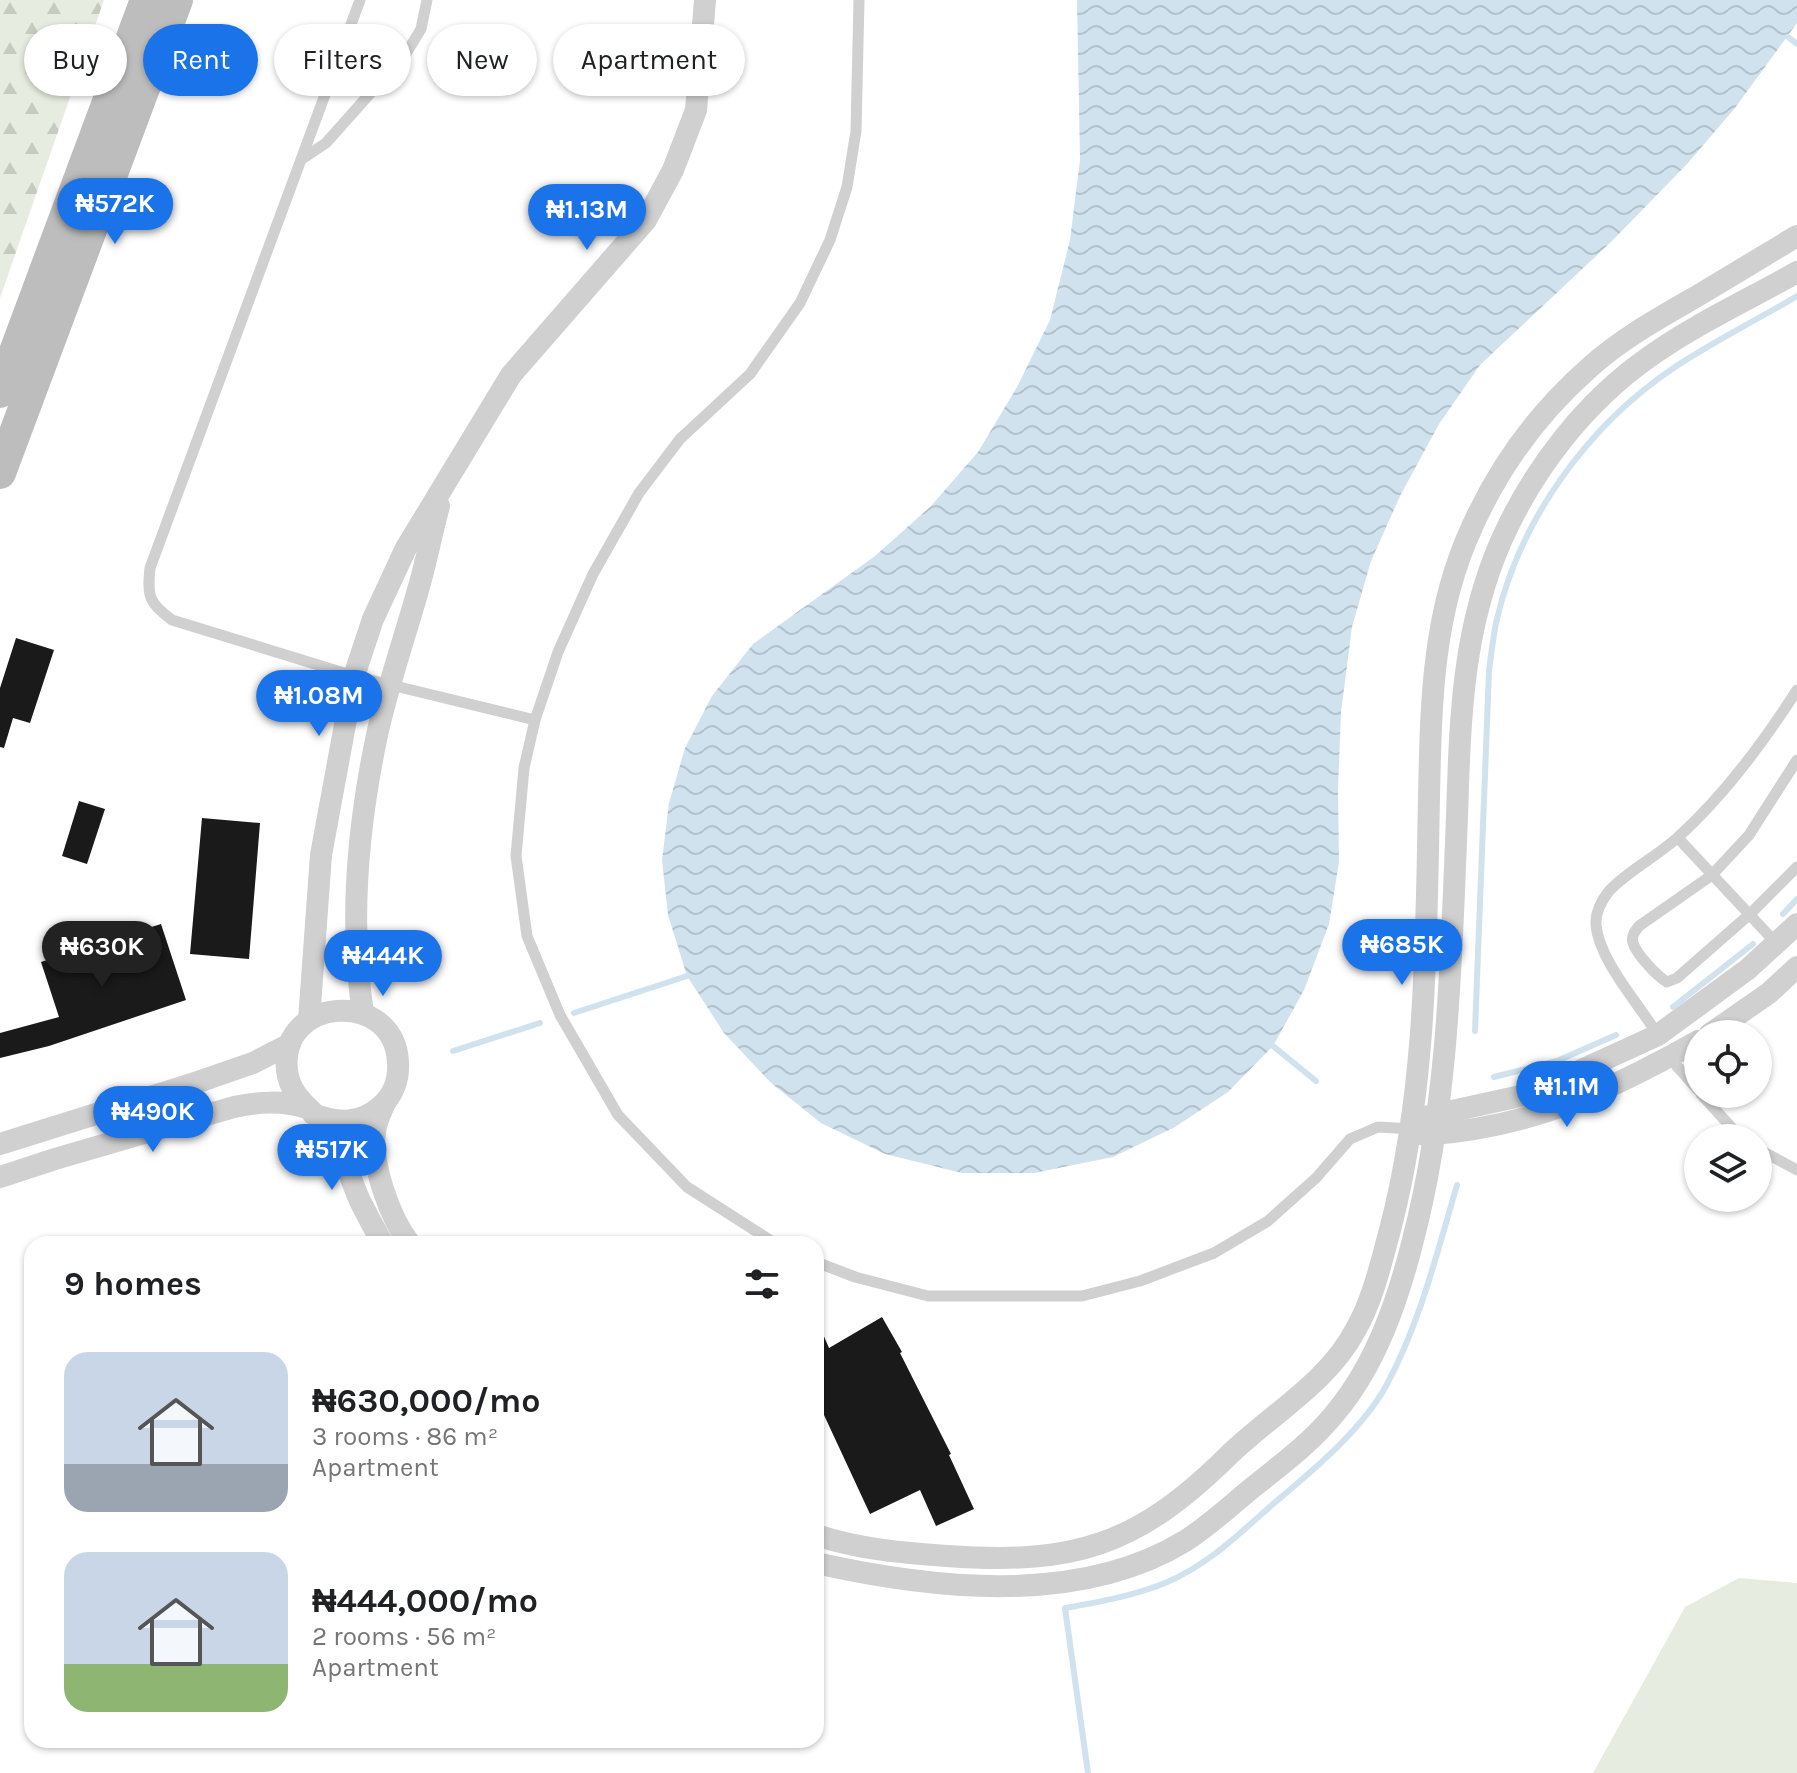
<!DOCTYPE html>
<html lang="en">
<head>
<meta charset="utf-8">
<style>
	:root { --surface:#fff; --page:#f2f2f2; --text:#202124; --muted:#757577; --accent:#1a73e8 }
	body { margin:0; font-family:Karla,sans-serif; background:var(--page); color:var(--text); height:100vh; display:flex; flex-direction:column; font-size:30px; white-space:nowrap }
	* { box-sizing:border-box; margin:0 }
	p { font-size:26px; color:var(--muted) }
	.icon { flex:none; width:44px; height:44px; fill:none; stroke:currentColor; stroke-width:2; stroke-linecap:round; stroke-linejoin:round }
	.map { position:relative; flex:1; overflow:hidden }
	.drawer { position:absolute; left:24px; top:1236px; width:800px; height:512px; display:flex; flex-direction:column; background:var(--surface); border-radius:24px; box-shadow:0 2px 6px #0004 }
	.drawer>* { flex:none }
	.hud { position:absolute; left:24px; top:24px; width:800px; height:72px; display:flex; gap:16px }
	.buttons { position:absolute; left:1684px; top:1020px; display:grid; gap:16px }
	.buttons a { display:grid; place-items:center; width:88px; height:88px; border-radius:50%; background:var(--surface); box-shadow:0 2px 6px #0004; font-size:40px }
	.price { position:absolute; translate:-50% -68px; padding:0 18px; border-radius:28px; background:var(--accent); color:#fff; font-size:26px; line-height:52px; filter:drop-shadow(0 2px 4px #0008) }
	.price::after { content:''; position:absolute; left:50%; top:48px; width:24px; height:18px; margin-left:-12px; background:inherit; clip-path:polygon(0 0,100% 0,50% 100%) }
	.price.selected { background:#222; color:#fff }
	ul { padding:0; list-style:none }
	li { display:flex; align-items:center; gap:24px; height:200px; padding:0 40px }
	li span { display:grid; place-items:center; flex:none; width:224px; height:160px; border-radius:24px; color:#555 }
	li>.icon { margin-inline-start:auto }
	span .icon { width:96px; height:96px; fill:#fffc; stroke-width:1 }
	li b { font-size:34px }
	h2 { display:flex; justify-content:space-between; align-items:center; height:96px; padding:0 40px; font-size:34px }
	.tag { padding:0 28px; border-radius:36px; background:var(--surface); box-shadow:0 2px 6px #0004; font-size:28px; line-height:72px }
	.tag.selected { background:var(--accent); color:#fff }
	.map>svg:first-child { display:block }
	.forest { fill:url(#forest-firs) }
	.pitch { fill:#e6ecdf }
	.water { fill:url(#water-waves) }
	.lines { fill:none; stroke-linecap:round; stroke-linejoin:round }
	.stream { stroke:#cfe2ee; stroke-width:6 }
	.building { fill:#1a1a1a }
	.lane { stroke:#d0d0d0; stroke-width:11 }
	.street { stroke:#d0d0d0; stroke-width:22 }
	.secondary { stroke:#bdbdbd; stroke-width:32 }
</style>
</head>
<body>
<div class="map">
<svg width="1797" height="1773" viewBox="0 0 1797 1773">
	<defs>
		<pattern id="forest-firs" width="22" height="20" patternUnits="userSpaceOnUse" patternTransform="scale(2)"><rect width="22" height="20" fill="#e6ecdf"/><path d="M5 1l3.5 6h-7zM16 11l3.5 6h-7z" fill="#c6cbc0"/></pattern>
		<pattern id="water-waves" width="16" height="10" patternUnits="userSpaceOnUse" patternTransform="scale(2)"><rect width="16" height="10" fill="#cfe2ee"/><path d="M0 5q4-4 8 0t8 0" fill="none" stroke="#b2c2cd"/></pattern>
	</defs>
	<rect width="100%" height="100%" fill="#fff"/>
	<!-- forest -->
	<path class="forest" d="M 0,0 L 104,0 L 0,298 Z"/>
	<!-- pitch -->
	<path class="pitch" d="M 1739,1578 L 1797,1583 L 1797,1773 L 1593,1773 L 1685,1607 Z"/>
	<!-- water -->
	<path class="water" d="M 1077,0 L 1797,0 L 1797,23 L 1735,108 L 1688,163 L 1612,241 L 1480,365 L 1439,424 L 1400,496 L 1371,561 L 1352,627 L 1341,712 L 1338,790 L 1339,862 L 1329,924 L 1304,990 L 1273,1046 L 1228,1092 L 1175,1127 L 1113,1157 L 1034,1173 L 962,1173 L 885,1154 L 821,1123 L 771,1083 L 724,1033 L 687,976 L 668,915 L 662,860 L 669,803 L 685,748 L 712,696 L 753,644 L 875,556 L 931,506 L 978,452 L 1017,387 L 1050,320 L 1070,240 L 1080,160 Z"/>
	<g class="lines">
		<!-- stream -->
		<g class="stream">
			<path d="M 1788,37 L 1797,44"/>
			<path d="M 1783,914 L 1797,899"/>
			<path d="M 1673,1007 L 1753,944"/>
			<path d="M 574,1013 L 687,976"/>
			<path d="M 1475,1031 L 1489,671 C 1491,655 1493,639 1496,623 C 1519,520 1588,425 1675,367 C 1714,341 1757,320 1797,296"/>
			<path d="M 1273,1046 L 1316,1081"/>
			<path d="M 453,1051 L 540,1023"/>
			<path d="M 1494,1077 L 1557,1061 L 1616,1035"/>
			<path d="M 1088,1773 L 1065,1608 C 1099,1602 1133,1596 1165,1583 C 1207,1566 1239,1534 1273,1504 C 1312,1471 1361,1431 1386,1386 C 1420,1323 1437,1253 1457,1185"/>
		</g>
	</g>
	<!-- building -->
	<g class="building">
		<path d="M 16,638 L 54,650 L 30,723 L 13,718 L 4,748 L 0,747 L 0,688 Z"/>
		<path d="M 79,801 L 105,809 L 87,864 L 62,856 Z"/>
		<path d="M 202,818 L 260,823 L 249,959 L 190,954 Z"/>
		<path d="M 161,924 L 186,1000 L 49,1046 L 0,1058 L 0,1033 L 59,1017 L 41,962 Z"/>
		<path d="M 882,1317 L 902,1352 L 900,1353 L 951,1454 L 949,1455 L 974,1509 L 936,1526 L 920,1490 L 870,1514 L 824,1415 L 821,1417 L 816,1407 L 816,1318 L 829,1348 Z"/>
	</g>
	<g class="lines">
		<!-- lane -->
		<g class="lane">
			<path d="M 360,0 L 150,568 C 147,597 149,603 172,620 L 354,676 L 535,720"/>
			<path d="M 302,159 L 326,143 L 407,52 L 421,29 L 427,0"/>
			<path d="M 1797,760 L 1749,835 L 1712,875 L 1639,926 C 1635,931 1631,936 1633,943 C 1637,955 1657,976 1667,982 L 1677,978 L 1750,914 L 1797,867"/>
			<path d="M 1678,838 L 1777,944"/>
			<path d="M 1659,1037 C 1640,1005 1599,961 1596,925 C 1595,913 1602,900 1609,891 C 1629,870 1656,857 1677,838 C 1724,796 1763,743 1797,690"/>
			<path d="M 1668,1056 L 1698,1090"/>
			<path d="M 1701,1094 L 1741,1138"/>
			<path d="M 1758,1149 L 1797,1170"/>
			<path d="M 776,1244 L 687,1187 L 618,1115 L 560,1015 L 527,936 L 516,856 L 524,768 L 535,720 L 558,652 L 593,574 L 639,493 L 680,439 L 750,374 L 800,303 L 830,240 L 847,187 L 856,131 L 859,0"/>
			<path d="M 816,1262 L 855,1277 L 928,1296 L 1082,1296 L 1140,1281 L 1214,1253 L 1268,1221 L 1316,1178 L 1350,1139 L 1378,1127 L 1412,1129"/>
		</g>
		<!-- street -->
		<g class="street">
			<path d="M 363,1013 C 349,922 358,825 377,735 C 388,684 406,634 420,583 C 427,558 432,532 439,506"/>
			<path d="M 309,1020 L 321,855 L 354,676 L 373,619 L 406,548 L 511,375 L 646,220 L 673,170 L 696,110 L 705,0"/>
			<path d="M 1710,1034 L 1769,993 L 1797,967"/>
			<path d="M 385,1103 C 381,1112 376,1122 375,1132 C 371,1165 390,1218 410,1244"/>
			<path d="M 313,1114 C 339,1124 360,1124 381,1106 C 394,1095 399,1078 398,1062 C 394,988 278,997 287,1070 C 290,1098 311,1107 327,1128 C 343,1149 349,1177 360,1201 C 367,1215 375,1230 383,1244"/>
			<path d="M 1425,1117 L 1529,1094 L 1658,1035 L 1748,969 L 1797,924"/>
			<path d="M 1424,1135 C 1532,1127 1605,1093 1698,1041"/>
			<path d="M 0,1144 L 198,1082 L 253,1063 L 290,1044"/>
			<path d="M 0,1177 L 55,1159 L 234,1107 C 259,1102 281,1100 307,1108"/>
			<path d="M 816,1535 C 858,1549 903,1553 947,1556 C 1074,1565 1137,1546 1229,1455 C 1271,1414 1328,1383 1356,1329 C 1373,1299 1381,1263 1390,1230 C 1427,1088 1426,943 1429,797 C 1431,704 1432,613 1472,527 C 1499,467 1539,412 1589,368 C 1622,338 1661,317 1699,295 C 1732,275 1764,256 1797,236"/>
			<path d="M 816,1563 C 932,1589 1079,1606 1185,1541 C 1209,1526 1230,1506 1252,1488 C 1282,1464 1312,1442 1336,1412 C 1376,1364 1398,1300 1413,1240 C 1449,1102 1451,960 1457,817 C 1460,721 1462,628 1502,539 C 1534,468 1585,402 1649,357 C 1695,324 1748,300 1797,272"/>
		</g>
		<!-- secondary -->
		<g class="secondary">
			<path d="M 0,392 L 146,0"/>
			<path d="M 0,473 L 177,0"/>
		</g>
	</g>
</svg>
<div class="buttons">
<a><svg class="icon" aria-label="locate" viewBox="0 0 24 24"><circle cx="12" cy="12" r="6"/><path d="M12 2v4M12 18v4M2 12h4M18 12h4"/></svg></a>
<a><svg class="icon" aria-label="layers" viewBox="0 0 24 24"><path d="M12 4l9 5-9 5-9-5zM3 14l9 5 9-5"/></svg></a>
</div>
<b class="price" style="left:115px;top:246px">₦572K</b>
<b class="price" style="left:587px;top:252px">₦1.13M</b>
<b class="price" style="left:319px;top:738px">₦1.08M</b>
<b class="price" style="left:1402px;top:987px">₦685K</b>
<b class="price selected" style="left:102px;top:989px">₦630K</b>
<b class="price" style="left:383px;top:998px">₦444K</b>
<b class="price" style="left:1567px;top:1129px">₦1.1M</b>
<b class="price" style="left:153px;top:1154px">₦490K</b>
<b class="price" style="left:332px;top:1192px">₦517K</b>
<div class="hud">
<a class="tag">Buy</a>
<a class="tag selected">Rent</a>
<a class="tag">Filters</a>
<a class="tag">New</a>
<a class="tag">Apartment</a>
</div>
<section class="drawer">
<h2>9 homes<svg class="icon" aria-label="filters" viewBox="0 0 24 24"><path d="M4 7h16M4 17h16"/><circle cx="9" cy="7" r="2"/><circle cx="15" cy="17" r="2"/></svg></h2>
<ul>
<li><span style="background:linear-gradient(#c9d6e8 70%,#9aa5b1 0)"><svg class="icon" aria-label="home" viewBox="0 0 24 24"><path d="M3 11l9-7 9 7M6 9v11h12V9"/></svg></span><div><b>₦630,000/mo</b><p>3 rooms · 86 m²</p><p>Apartment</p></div></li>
<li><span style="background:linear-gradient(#c9d6e8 70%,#8fb573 0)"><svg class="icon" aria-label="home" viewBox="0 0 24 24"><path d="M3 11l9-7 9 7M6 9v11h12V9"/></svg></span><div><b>₦444,000/mo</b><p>2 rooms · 56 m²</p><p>Apartment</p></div></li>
</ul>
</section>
</div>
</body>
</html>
